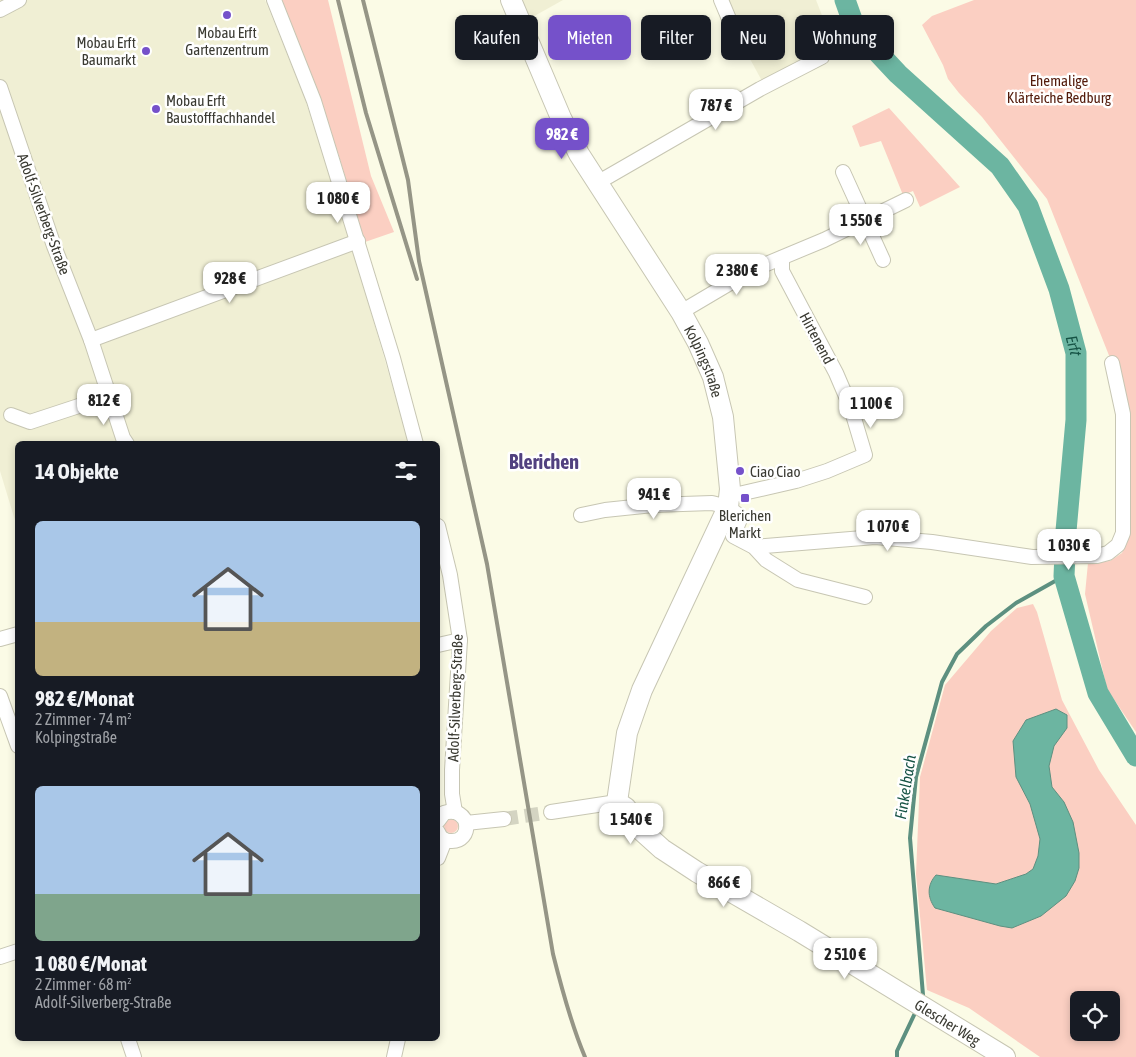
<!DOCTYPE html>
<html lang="de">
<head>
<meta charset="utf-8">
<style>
	:root { --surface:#171b24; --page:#242831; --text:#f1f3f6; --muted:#9ea1a6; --accent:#7551ca }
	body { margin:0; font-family:"Asap Condensed",sans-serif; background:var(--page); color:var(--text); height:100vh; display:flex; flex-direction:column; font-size:19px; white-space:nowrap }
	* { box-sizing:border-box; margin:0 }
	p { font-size:16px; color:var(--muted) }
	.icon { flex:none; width:28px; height:28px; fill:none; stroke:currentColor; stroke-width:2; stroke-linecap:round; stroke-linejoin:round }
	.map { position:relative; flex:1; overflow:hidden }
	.side { position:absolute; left:15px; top:441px; width:425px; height:600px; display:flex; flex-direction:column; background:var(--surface); border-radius:8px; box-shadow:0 2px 8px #0003 }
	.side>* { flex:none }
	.hud { position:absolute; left:455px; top:15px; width:475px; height:45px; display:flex; gap:10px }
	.buttons { position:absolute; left:1070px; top:991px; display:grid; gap:10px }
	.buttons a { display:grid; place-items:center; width:50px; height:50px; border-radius:8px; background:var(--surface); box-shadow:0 2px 8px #0003; font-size:25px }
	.price { position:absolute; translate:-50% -42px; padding:0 11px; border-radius:10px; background:#fff; color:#222; font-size:16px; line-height:32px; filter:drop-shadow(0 1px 2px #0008) }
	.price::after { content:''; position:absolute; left:50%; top:30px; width:15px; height:11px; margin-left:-8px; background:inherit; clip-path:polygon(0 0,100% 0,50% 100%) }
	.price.on { background:var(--accent); color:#fff }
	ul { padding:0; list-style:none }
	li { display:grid; align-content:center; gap:10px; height:265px; padding:0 20px }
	li span { display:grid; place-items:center; height:155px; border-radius:8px; color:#555 }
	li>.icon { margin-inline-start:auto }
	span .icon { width:90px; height:90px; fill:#fffc; stroke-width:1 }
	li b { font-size:21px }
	h2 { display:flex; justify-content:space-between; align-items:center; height:60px; padding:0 20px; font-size:21px }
	.tag { padding:0 18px; border-radius:8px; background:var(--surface); box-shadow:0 2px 8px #0003; font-size:18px; line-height:45px }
	.tag.on { background:var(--accent); color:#fff }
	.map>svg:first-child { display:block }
	.built { fill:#f0efd4 }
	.green { fill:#fbcfc2; fill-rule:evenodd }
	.water { fill:#6cb5a1; stroke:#5d9080 }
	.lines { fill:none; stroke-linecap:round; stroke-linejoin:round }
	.stream { stroke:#5d9080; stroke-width:4 }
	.river { stroke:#6cb5a1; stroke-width:21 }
	.street-tunnel { stroke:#d4d4c2; stroke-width:14; stroke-dasharray:14 7; stroke-linecap:butt }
	.street-casing { stroke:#c7c6b3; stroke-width:16 }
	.secondary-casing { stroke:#c7c6b3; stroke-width:22 }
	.street { stroke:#fff; stroke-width:14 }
	.secondary { stroke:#fff; stroke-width:20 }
	.rail { stroke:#959586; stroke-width:4 }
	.poi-dot { fill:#7551ca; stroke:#fff; stroke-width:2 }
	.labels { text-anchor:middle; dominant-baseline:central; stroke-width:5; stroke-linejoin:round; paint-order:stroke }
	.poi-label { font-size:15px; fill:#3a3a32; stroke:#fff }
	.park-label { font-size:15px; fill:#531b0b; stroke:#fff }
	.street-label { font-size:15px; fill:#3a3a32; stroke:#fff }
	.water-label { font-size:16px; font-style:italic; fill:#165345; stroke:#fff }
	.district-label { font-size:20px; font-weight:bold; fill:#51417f; stroke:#fff }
</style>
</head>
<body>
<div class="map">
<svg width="1136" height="1057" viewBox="0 0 1136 1057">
	<rect width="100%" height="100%" fill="#fbfbe6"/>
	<!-- built -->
	<g class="built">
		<path d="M 0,0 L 265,0 L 304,96 L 349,236 L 409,444 L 18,444 L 17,527 L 0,471 Z"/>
		<path d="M 521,0 L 563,0 L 529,19 Z"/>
		<path d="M 718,0 L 816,0 L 832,41 L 762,81 Z"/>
	</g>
	<!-- green -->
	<g class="green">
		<path d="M 281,0 L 328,0 L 371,176 L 394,232 L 365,242 L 338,153 Z"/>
		<path d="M 974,0 L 1136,0 L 1136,732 L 1107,689 L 1085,594 L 1088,563 L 1110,561 L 1122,553 L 1130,535 L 1129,490 L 1112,363 L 1047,199 L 982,117 L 959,93 L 948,79 L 943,65 L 922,25 L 932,16 Z"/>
		<path d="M 889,108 L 960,187 L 920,207 L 913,191 L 903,195 L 881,141 L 860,147 L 852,126 Z"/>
		<path d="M 1033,604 L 1037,612 L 1062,700 L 1099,770 L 1136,825 L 1136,1057 L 1040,1057 L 969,1008 L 927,990 L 916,874 L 920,777 L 945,685 L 991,631 L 1017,608 ZM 1079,1000 L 1111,1000 L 1111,1032 L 1079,1032 Z"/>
		<circle cx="451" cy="826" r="7"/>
	</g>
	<!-- water -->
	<path class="water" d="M 1056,709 L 1067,715 L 1067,728 L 1054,746 L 1049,766 L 1052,787 L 1064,802 L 1073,822 L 1079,853 L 1079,868 L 1075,881 L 1066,896 L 1041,916 L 1012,928 L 1000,926 L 935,908 C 927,897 927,885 936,875 L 996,884 L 1026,874 L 1033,869 L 1038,856 L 1040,839 L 1030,804 L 1016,777 L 1013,741 L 1026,720 Z"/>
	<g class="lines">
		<!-- stream -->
		<g class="stream">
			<path d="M 921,1000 L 923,995 L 910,838 L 916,777 L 942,682 L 957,654 L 986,626 L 1016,603 L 1064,576"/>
			<path d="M 897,1057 L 897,1051 L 916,1011"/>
		</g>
		<!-- river -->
		<path class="river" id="s1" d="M 845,0 L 855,28 L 898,74 L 1000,166 L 1028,206 L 1059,289 L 1076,353 L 1076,420 L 1066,531 L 1064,576 L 1098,693 L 1136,756"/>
		<!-- street-tunnel -->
		<path class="street-tunnel" d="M 504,819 L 551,812"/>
		<!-- street casing -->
		<g class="street-casing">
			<g id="street">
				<path d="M 274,0 L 314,101 L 393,358 L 416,444"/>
				<path d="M 721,0 L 740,45"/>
				<path d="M 0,10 L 19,0"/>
				<path d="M 0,87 L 54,246 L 91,340 L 123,438 L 127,444"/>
				<path d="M 843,172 L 883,260"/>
				<path d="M 597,183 L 760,89 L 822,57"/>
				<path d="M 681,312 L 752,270 L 824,240 L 906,200"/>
				<path d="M 91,340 L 358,241"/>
				<path d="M 11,415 L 30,422 L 109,396"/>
				<path d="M 730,496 L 796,481 L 827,471 L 865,455 L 851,408 L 836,373 L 782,271 L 782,258"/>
				<path d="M 581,515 L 605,510 L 653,505 L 712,503 L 728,507 L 741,517 L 733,536 L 754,547 L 766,560 L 798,580 L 865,597"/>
				<path d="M 438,526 L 450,575 L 460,640 L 452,770 L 452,794 L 455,812"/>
				<path d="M 754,547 L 875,537 L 932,542 L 1032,557 L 1097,556 L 1108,553 L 1118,545 L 1123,533 L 1123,414 L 1112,363"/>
				<path d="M 0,639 L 18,634"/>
				<path d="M 438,645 L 460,640"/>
				<path d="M 0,696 L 18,746"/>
				<path d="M 551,812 L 617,802"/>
				<path d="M 438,821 L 444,813 C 471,805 474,843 450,841 C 444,841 440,837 438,832"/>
				<path d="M 466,823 L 504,819"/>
				<path d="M 438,858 L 445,840"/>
				<path d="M 0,957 L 18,951"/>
				<path d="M 128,1039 L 134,1057"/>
				<path d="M 394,1057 L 398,1039"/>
			</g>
		</g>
		<!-- secondary casing -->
		<g class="secondary-casing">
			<g id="secondary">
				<path id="s2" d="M 511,0 L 561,118 L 579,154 L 681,312 L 698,343 L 713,377 L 723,417 L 730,489 L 728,507 L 642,690 L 627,733 L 617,802 L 626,808 L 642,831 L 662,849 L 697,872 L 799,931 L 1005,1057"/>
			</g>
		</g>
		<!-- street -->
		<use href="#street" class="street"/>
		<!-- secondary -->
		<use href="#secondary" class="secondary"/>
		<!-- rail -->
		<g class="rail">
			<path d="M 338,0 L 366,113 L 417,279"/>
			<path d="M 363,0 L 408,180 L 419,261 L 487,564 L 553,954 C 562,990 571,1024 585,1057"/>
		</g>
	</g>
	<!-- markers -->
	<g class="poi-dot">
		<circle cx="227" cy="15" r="5"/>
		<circle cx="146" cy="51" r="5"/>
		<circle cx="156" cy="109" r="5"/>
		<circle cx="740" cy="471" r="5"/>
		<rect x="740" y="493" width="10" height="10" rx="2.5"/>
	</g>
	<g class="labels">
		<!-- poi labels -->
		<g class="poi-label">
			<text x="227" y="32">Mobau Erft<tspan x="227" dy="17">Gartenzentrum</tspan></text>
			<text x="136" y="42" text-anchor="end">Mobau Erft<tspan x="136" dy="17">Baumarkt</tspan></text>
			<text x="166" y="100" text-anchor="start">Mobau Erft<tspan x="166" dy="17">Baustofffachhandel</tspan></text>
			<text x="750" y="471" text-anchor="start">Ciao Ciao</text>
			<text x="745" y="515">Blerichen<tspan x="745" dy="17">Markt</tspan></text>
		</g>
		<!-- park labels -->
		<g class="park-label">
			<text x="1059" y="80">Ehemalige<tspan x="1059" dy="17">Klärteiche Bedburg</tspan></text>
		</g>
		<!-- street labels -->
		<g class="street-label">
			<text transform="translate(44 214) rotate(70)">Adolf-Silverberg-Straße</text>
			<text transform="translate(817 338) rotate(62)">Hirtenend</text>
			<text stroke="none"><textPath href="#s2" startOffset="411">Kolpingstraße</textPath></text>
			<text transform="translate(455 698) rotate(-88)">Adolf-Silverberg-Straße</text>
			<text stroke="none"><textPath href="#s2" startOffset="1278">Glescher Weg</textPath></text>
		</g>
		<!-- water labels -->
		<g class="water-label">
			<text stroke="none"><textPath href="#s1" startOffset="426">Erft</textPath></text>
			<text transform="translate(905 787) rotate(-81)">Finkelbach</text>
		</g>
		<!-- district labels -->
		<g class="district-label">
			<text x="544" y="461">Blerichen</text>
		</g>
	</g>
</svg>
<div class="buttons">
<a><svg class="icon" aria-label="locate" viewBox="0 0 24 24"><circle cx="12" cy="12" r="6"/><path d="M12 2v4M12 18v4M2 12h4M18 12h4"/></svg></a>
</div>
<b class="price" style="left:716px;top:131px">787 €</b>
<b class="price on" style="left:562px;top:160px">982 €</b>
<b class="price" style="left:338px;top:224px">1 080 €</b>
<b class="price" style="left:861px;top:246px">1 550 €</b>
<b class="price" style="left:737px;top:296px">2 380 €</b>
<b class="price" style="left:230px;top:304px">928 €</b>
<b class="price" style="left:104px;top:426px">812 €</b>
<b class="price" style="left:871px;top:429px">1 100 €</b>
<b class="price" style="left:654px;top:520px">941 €</b>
<b class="price" style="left:888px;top:552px">1 070 €</b>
<b class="price" style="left:1069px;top:571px">1 030 €</b>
<b class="price" style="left:631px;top:845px">1 540 €</b>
<b class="price" style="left:724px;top:908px">866 €</b>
<b class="price" style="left:845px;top:980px">2 510 €</b>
<div class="hud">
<a class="tag">Kaufen</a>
<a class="tag on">Mieten</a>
<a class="tag">Filter</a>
<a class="tag">Neu</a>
<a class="tag">Wohnung</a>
</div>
<section class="side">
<h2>14 Objekte<svg class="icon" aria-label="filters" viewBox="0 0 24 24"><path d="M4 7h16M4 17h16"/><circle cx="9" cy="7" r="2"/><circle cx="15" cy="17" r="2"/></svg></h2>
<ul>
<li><span style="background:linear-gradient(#a9c7e8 65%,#c2b280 0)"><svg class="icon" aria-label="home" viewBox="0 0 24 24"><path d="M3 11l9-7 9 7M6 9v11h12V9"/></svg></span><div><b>982 €/Monat</b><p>2 Zimmer · 74 m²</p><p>Kolpingstraße</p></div></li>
<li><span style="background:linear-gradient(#a9c7e8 70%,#7fa58c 0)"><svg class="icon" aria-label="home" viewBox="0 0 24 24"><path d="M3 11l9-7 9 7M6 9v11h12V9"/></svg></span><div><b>1 080 €/Monat</b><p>2 Zimmer · 68 m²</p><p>Adolf-Silverberg-Straße</p></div></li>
</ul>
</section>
</div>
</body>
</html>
